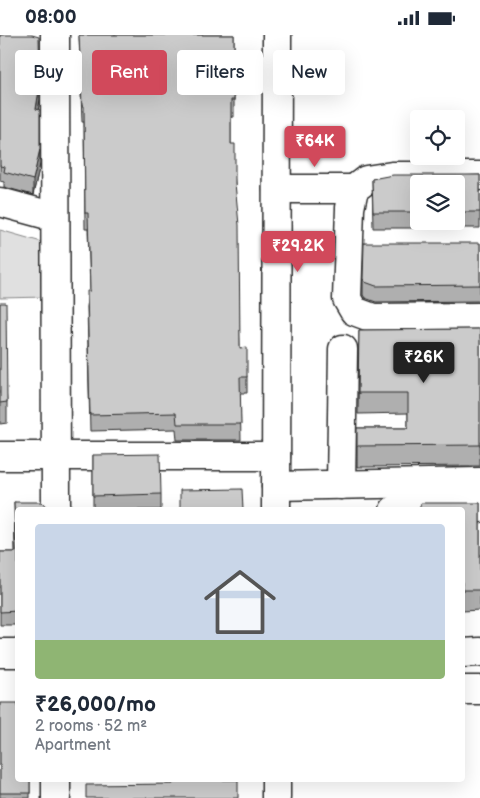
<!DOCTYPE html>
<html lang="en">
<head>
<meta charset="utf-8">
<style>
	:root { --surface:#fff; --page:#f2f2f3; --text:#1f2937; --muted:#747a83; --accent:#d1495b }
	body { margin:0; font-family:"Balsamiq Sans",sans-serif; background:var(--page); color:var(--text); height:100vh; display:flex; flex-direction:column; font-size:19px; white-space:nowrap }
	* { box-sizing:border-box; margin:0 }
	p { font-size:16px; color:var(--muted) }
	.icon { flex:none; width:28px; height:28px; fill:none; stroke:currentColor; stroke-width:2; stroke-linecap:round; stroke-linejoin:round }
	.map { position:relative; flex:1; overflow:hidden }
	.side { position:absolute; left:15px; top:472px; width:450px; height:275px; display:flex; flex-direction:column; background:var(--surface); border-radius:5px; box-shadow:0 5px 20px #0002 }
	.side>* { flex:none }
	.hud { position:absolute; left:15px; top:15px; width:450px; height:45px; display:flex; gap:10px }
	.buttons { position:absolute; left:410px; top:75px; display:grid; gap:10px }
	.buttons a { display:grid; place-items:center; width:55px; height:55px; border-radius:5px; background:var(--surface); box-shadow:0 5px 20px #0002; font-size:25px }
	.price { position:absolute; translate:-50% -42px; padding:0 11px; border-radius:5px; background:var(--accent); color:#fff; font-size:16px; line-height:32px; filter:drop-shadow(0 1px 2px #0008) }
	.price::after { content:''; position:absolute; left:50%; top:30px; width:15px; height:11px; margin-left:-8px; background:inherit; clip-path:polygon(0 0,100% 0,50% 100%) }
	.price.current { background:#222; color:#fff }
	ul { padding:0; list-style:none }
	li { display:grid; align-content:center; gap:10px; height:265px; padding:0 20px }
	li span { display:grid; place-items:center; height:155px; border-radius:5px; color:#555 }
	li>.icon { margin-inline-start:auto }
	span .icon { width:90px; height:90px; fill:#fffc; stroke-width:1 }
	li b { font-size:21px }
	.pill { padding:0 18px; border-radius:5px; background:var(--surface); box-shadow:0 5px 20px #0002; font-size:18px; line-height:45px }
	.pill.current { background:var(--accent); color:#fff }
	.status { display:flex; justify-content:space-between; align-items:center; height:35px; padding:0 25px; background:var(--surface); direction:ltr }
	.status svg { height:14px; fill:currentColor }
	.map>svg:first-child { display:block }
	.green { fill:#e0e0e0; stroke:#868686 }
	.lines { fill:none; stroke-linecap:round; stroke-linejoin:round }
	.minor-casing { stroke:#2b2b2b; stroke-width:31 }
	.minor { stroke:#fff; stroke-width:28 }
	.wall { fill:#afafaf; stroke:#2b2b2b; fill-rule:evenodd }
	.shaded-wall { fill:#8e8e8e; stroke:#2b2b2b }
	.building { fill:#cbcbcb; stroke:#2b2b2b }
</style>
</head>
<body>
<div class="status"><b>08:00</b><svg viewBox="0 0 49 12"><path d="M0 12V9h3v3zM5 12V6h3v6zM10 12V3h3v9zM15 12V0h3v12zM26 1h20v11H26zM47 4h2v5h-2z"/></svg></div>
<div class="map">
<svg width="480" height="763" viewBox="0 0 480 763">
	<rect width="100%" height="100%" fill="#fff"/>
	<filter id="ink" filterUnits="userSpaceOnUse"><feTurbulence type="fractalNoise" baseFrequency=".02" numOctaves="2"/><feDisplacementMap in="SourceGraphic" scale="10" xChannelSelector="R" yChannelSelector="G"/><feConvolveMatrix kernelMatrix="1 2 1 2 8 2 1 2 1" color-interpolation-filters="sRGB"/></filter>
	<g filter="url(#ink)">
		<!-- green -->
		<path class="green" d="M 0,195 L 45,208 L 48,262 L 0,263 Z"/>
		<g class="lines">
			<!-- minor casing -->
			<g class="minor-casing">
				<g id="minor">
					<path d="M 55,0 L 56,475"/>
					<path d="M 480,141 L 392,141 L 366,145 L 354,154 L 350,173 L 347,264 L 354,276 L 373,283 L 480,282"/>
					<path d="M 277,154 L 354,154"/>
					<path d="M 0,167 L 55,182"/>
					<path d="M 0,421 L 276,421"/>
					<path d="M 341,450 L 343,314"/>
					<path d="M 276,451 L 480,447"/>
					<path d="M 276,475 L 277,0"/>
					<path d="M 394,475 L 400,473 L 480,473"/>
					<path d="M 0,618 L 18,618"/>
					<path d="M 462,618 L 480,617"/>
					<path d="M 462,655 L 480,655"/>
					<path d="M 56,745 L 56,763"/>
					<path d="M 276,763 L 276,745"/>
				</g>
			</g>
			<!-- minor -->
			<use href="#minor" class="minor"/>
		</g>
		<!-- wall -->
		<g class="wall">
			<path d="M 0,0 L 40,64 L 38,75 L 40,129 L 33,160 L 4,152 L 4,147 L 0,146 Z"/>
			<path d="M 79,0 L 234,0 L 234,82 L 231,82 L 231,109 L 235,148 L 240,313 L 247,342 L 247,358 L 240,358 L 241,405 L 177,405 L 176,394 L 90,396 L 87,272 L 90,256 L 88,194 L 85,194 L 84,87 L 82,87 Z"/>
			<path d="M 480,140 L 480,193 L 373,193 L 372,144 ZM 419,149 L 456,149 L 456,186 L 419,186 Z"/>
			<path d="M 480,208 L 480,266 L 376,267 L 365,263 L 363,260 L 363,244 Z"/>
			<path d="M 0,268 L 7,367 L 7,388 L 0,389 Z"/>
			<path d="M 480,294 L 480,431 L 357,432 L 357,393 L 408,393 L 408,378 L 358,379 L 359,295 Z"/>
			<path d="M 93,420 L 161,459 L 161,475 L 93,475 Z"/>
			<path d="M 14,467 L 48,475 L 18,475 L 18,590 L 0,590 L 0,517 L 15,517 Z"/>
			<path d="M 480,468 L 480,575 L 462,576 L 462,475 Z"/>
			<path d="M 0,668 L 30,745 L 30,763 L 0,763 Z"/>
		</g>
		<!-- shaded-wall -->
		<g class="shaded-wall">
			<path d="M 40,49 L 40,64 L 36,89 L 36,74 Z"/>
			<path d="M 40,114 L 40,129 L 33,160 L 33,145 Z"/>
		</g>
		<!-- building -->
		<g class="building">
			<path d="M 0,0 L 32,0 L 39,2 L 40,49 L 36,74 L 40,75 L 40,114 L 33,145 L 4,137 L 5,132 L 0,131 Z"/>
			<path d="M 79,0 L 234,0 L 234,65 L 231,65 L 231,109 L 235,109 L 235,148 L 239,190 L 240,313 L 247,312 L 247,342 L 240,342 L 241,389 L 177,389 L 176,378 L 90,380 L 87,256 L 90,256 L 88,178 L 85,178 L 84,71 L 82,71 Z"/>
			<path d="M 393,140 L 480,140 L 480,177 L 456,177 L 456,149 L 419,149 L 419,177 L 373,177 L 372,144 Z"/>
			<path d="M 364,208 L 480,208 L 480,250 L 376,251 L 365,247 L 363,244 Z"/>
			<path d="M 0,268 L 6,268 L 7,367 L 0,368 Z"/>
			<path d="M 480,294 L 480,410 L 357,411 L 357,393 L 408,393 L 408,358 L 358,358 L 359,295 Z"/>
			<path d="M 160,419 L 161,459 L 93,461 L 93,420 Z"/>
			<path d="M 242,454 L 243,475 L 180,475 L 180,455 Z"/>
			<path d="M 14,467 L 42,467 L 49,475 L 18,475 L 18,576 L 0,577 L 0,517 L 16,517 Z"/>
			<path d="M 421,468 L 480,468 L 480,555 L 462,555 L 462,475 L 419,475 Z"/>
			<path d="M 0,668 L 18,668 L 18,745 L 30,745 L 30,758 L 0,758 Z"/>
			<path d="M 176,745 L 238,745 L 238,763 L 86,763 L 86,750 L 173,749 L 173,746 L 176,746 Z"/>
		</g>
	</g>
</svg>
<div class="buttons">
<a><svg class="icon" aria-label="locate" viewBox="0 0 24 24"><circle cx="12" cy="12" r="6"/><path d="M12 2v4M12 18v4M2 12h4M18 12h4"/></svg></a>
<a><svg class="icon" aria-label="layers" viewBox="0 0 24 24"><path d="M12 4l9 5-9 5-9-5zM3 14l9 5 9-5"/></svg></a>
</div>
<b class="price" style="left:315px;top:133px">₹64K</b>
<b class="price" style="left:298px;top:238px">₹29.2K</b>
<b class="price current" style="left:424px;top:349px">₹26K</b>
<div class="hud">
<a class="pill">Buy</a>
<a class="pill current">Rent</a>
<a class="pill">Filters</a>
<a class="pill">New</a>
</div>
<section class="side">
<ul>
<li><span style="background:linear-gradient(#c9d6e8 75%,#8fb573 0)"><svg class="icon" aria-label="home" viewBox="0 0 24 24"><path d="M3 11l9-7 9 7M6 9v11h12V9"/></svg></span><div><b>₹26,000/mo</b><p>2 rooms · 52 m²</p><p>Apartment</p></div></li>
</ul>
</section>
</div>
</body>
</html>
